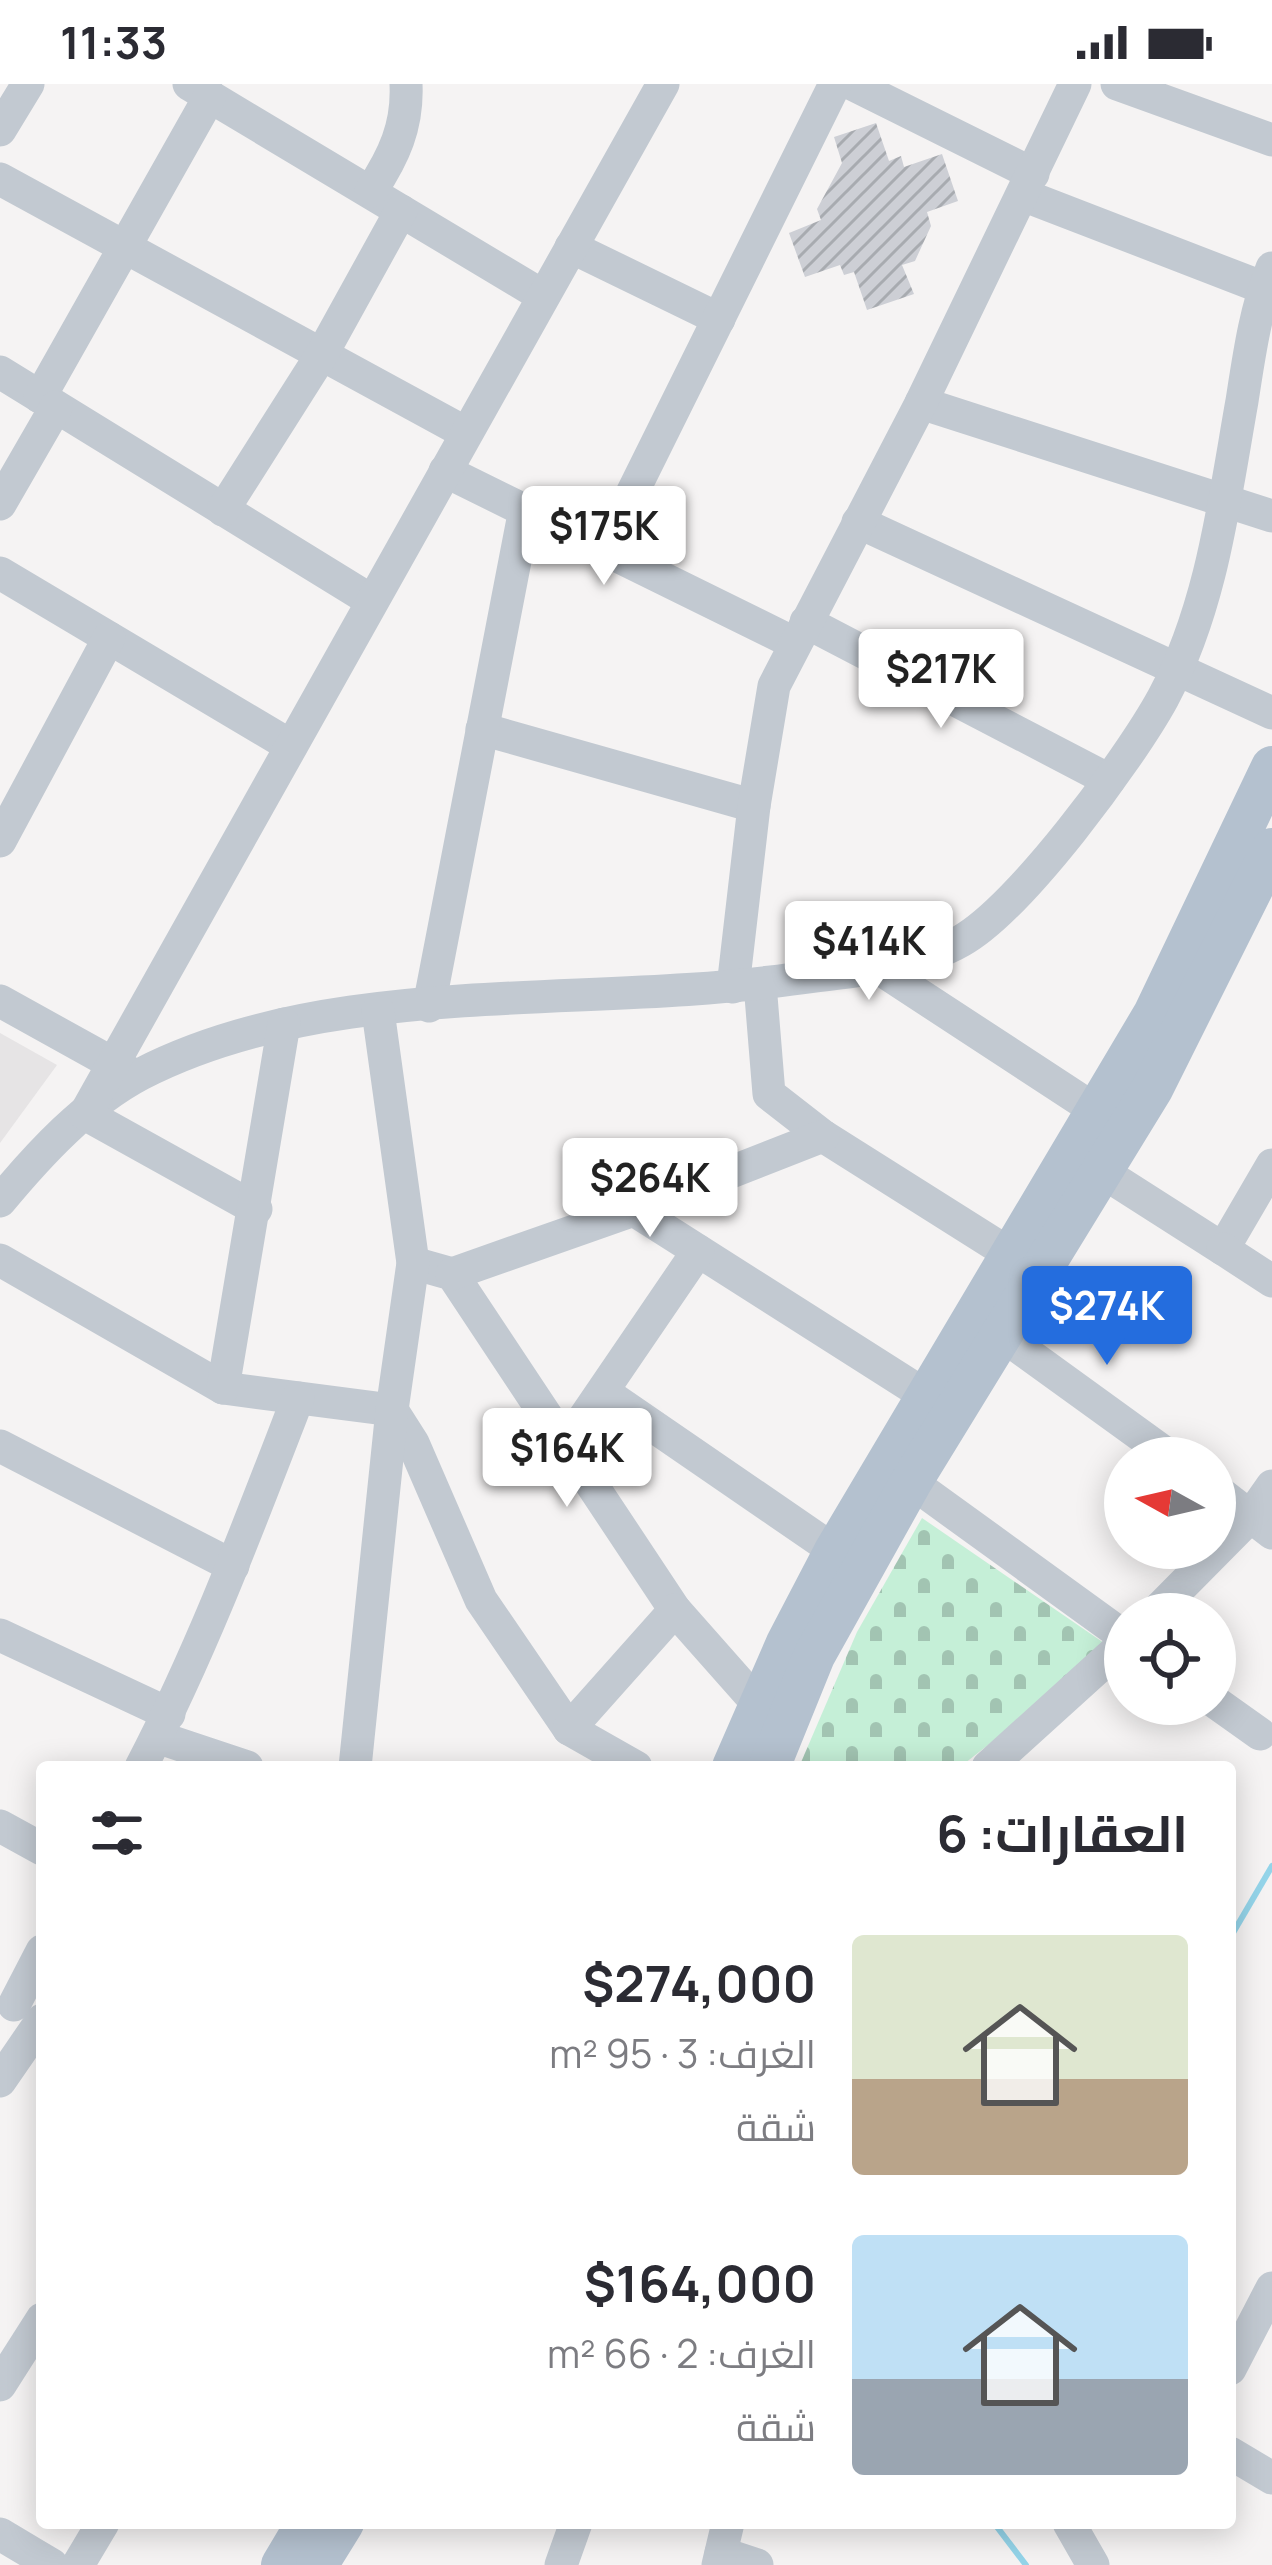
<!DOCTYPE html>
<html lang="ar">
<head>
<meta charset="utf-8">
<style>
	:root { --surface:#fff; --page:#f2f2f3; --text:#2b2b33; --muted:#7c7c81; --accent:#246dde }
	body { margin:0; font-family:Manrope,Cairo,sans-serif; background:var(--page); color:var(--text); direction:rtl; height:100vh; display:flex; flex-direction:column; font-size:45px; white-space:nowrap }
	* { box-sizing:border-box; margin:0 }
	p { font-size:39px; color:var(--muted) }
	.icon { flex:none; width:66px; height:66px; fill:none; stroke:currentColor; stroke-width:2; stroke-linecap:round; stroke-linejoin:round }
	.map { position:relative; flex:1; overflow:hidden; direction:ltr }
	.details { position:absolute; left:36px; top:1677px; width:1200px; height:768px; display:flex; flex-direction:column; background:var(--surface); border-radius:12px; box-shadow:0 6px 30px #0003; direction:rtl }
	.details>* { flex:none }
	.needle { width:78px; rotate:278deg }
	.controls { position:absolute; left:1104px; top:1353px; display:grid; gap:24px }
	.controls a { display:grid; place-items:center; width:132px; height:132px; border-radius:50%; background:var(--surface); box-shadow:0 6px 30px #0003; font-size:60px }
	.price { position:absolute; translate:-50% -102px; padding:0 27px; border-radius:12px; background:#fff; color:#222; font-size:39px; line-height:78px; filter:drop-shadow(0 3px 6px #0008) }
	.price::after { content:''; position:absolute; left:50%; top:72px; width:36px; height:27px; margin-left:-18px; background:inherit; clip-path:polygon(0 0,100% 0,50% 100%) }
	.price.selected { background:var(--accent); color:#fff }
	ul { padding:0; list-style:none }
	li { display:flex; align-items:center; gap:36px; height:300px; padding:0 48px }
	li span { display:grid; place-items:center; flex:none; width:336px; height:240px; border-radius:12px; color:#555 }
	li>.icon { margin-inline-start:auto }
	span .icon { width:144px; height:144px; fill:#fffc; stroke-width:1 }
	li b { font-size:51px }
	h2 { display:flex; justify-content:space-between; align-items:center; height:144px; padding:0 48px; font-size:51px }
	.status { display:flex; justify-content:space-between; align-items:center; height:84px; padding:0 60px; background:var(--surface); direction:ltr }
	.status svg { height:33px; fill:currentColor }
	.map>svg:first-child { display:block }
	.education { fill:#e6e4e5 }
	.cemetery { fill:url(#cemetery-stones) }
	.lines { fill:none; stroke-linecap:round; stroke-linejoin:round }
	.stream { stroke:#94d4e9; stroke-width:6 }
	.building { fill:url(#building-hatch) }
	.minor { stroke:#c2c9d1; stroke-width:33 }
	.major { stroke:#b4c1cf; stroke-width:42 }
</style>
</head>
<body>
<div class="status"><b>11:33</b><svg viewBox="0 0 49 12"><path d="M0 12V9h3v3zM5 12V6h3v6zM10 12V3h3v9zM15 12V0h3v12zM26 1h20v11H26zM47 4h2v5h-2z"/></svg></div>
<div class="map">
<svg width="1272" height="2481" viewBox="0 0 1272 2481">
	<defs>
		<pattern id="cemetery-stones" width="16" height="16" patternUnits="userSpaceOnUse" patternTransform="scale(3)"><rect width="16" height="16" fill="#c5efd7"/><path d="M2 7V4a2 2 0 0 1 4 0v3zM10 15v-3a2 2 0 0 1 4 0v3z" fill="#a2c4b2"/></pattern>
		<pattern id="building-hatch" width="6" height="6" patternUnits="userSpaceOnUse" patternTransform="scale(3)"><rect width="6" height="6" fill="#cdcfd5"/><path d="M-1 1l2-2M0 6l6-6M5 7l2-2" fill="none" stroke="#a8abb0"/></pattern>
	</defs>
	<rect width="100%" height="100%" fill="#f5f3f3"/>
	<!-- education -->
	<path class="education" d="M 0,949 L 57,981 L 0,1059 Z"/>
	<!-- cemetery -->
	<path class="cemetery" d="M 922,1434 L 1104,1559 L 1063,1602 L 960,1683 L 799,1683 L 857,1548 Z"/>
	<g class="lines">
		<!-- stream -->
		<g class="stream">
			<path d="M 1230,1854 L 1272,1782"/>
			<path d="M 994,2439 L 1026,2481"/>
		</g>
	</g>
	<!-- building -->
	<path class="building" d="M 876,39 L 889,77 L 901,72 L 904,83 L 942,70 L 958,117 L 927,128 L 931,142 L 915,177 L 902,181 L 914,210 L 867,226 L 854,188 L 844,191 L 840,181 L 805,193 L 789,149 L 821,136 L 817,125 L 842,79 L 834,53 Z"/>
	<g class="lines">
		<!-- minor -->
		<g class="minor">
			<path d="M 189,0 L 543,212"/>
			<path d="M 852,0 L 1033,90"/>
			<path d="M 1117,0 L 1272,56"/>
			<path d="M 0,46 L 28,0"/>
			<path d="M 0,95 L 466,349"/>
			<path d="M 371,107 C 394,72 408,42 406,0"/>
			<path d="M 1023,111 L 1264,204"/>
			<path d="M 571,163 L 719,235"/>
			<path d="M 0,288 L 372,517"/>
			<path d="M 40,313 L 210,12"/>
			<path d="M 921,319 L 1272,432"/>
			<path d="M 445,387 L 794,559"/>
			<path d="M 0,420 L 56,323"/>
			<path d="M 223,426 L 322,270 L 401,127"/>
			<path d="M 858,438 L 1272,629"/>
			<path d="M 604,466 L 835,0"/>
			<path d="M 0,489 L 291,662"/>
			<path d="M 806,538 L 1109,696"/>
			<path d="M 482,645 L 754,722"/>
			<path d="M 0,757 L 109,554"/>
			<path d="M 877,883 L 1097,1027"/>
			<path d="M 760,900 L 769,1010 L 823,1052 L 1010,1170"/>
			<path d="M 733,903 L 754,722 L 774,602 L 921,319 L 1075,0"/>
			<path d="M 0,917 L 130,989"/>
			<path d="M 429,922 L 525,425"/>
			<path d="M 1104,1089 L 1223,1165 L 1272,1081"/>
			<path d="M 0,1117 C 39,1070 86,1019 141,990 C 331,892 585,925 793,895 C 848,887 912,885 961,857 C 1020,824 1129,676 1163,614 C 1212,522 1224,418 1242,317 C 1249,272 1255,227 1272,184"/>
			<path d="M 256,1125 L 85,1030 L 663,0"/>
			<path d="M 634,1126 L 925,1311"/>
			<path d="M 1223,1165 L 1272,1197"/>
			<path d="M 0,1176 L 223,1304 L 392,1326 L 413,1359 L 481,1516 L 569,1645 L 636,1683"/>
			<path d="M 413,1179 L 452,1190 L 675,1526 L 760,1622"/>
			<path d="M 452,1190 L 634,1126 L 823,1052"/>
			<path d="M 1002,1251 L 1172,1374"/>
			<path d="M 223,1304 L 284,940"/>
			<path d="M 605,1309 L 835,1467"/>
			<path d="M 0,1362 L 233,1482"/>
			<path d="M 565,1362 L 698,1167"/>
			<path d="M 911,1398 L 1125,1553"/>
			<path d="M 1215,1405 L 1272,1449"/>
			<path d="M 1154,1530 L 1251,1432 L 1272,1402"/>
			<path d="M 0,1551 L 169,1630"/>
			<path d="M 1215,1618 L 1260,1650"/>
			<path d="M 569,1645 L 675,1526"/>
			<path d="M 157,1653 L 247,1683"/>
			<path d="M 141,1683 C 203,1564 250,1438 298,1314"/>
			<path d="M 355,1683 L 392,1326 L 413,1179 L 378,927"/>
			<path d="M 988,1683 L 1125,1559"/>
			<path d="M 0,1742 L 42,1765"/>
			<path d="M 14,1921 L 42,1867"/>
			<path d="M 0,1997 L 42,1936"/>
			<path d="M 1230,2285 L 1272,2204"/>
			<path d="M 0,2301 L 42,2235"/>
			<path d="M 1230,2369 L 1272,2394"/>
			<path d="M 1069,2439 L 1093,2481"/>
			<path d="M 0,2450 L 52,2481"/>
			<path d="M 721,2469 L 757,2481"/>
			<path d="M 78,2481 L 103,2439"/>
			<path d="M 561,2481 L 576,2439"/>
			<path d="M 718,2481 L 728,2439"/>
		</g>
		<!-- major -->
		<g class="major">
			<path d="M 733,1683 L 787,1559 L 835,1467 L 1154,930 L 1272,683"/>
			<path d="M 769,1683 L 814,1572 L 911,1398 L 1152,1005 L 1272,765"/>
			<path d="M 282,2481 L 307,2439"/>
			<path d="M 317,2481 L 343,2439"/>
		</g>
	</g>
</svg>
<div class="controls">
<a><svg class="needle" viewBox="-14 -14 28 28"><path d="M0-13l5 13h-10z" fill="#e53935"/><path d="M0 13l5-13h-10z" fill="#7c7c81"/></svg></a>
<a><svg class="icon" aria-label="locate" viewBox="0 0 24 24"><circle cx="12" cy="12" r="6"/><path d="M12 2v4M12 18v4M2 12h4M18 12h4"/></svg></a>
</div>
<b class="price" style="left:604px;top:504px">$175K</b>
<b class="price" style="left:941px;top:647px">$217K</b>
<b class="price" style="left:869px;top:919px">$414K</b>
<b class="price" style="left:650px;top:1156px">$264K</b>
<b class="price selected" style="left:1107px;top:1284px">$274K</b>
<b class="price" style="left:567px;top:1426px">$164K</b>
<section class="details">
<h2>العقارات: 6<svg class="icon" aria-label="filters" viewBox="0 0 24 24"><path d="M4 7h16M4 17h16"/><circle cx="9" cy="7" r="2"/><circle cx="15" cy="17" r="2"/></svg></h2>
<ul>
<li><span style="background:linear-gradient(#dfe7d0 60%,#b9a48a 0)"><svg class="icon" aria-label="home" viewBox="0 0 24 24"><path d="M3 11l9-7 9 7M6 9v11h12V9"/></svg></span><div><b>$274,000</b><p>الغرف: 3 · 95 m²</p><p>شقة</p></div></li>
<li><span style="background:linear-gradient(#bfe0f5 60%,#9aa5b1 0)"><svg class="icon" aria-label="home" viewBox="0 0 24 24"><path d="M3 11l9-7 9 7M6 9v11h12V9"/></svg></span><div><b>$164,000</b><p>الغرف: 2 · 66 m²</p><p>شقة</p></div></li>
</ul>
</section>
</div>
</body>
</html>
